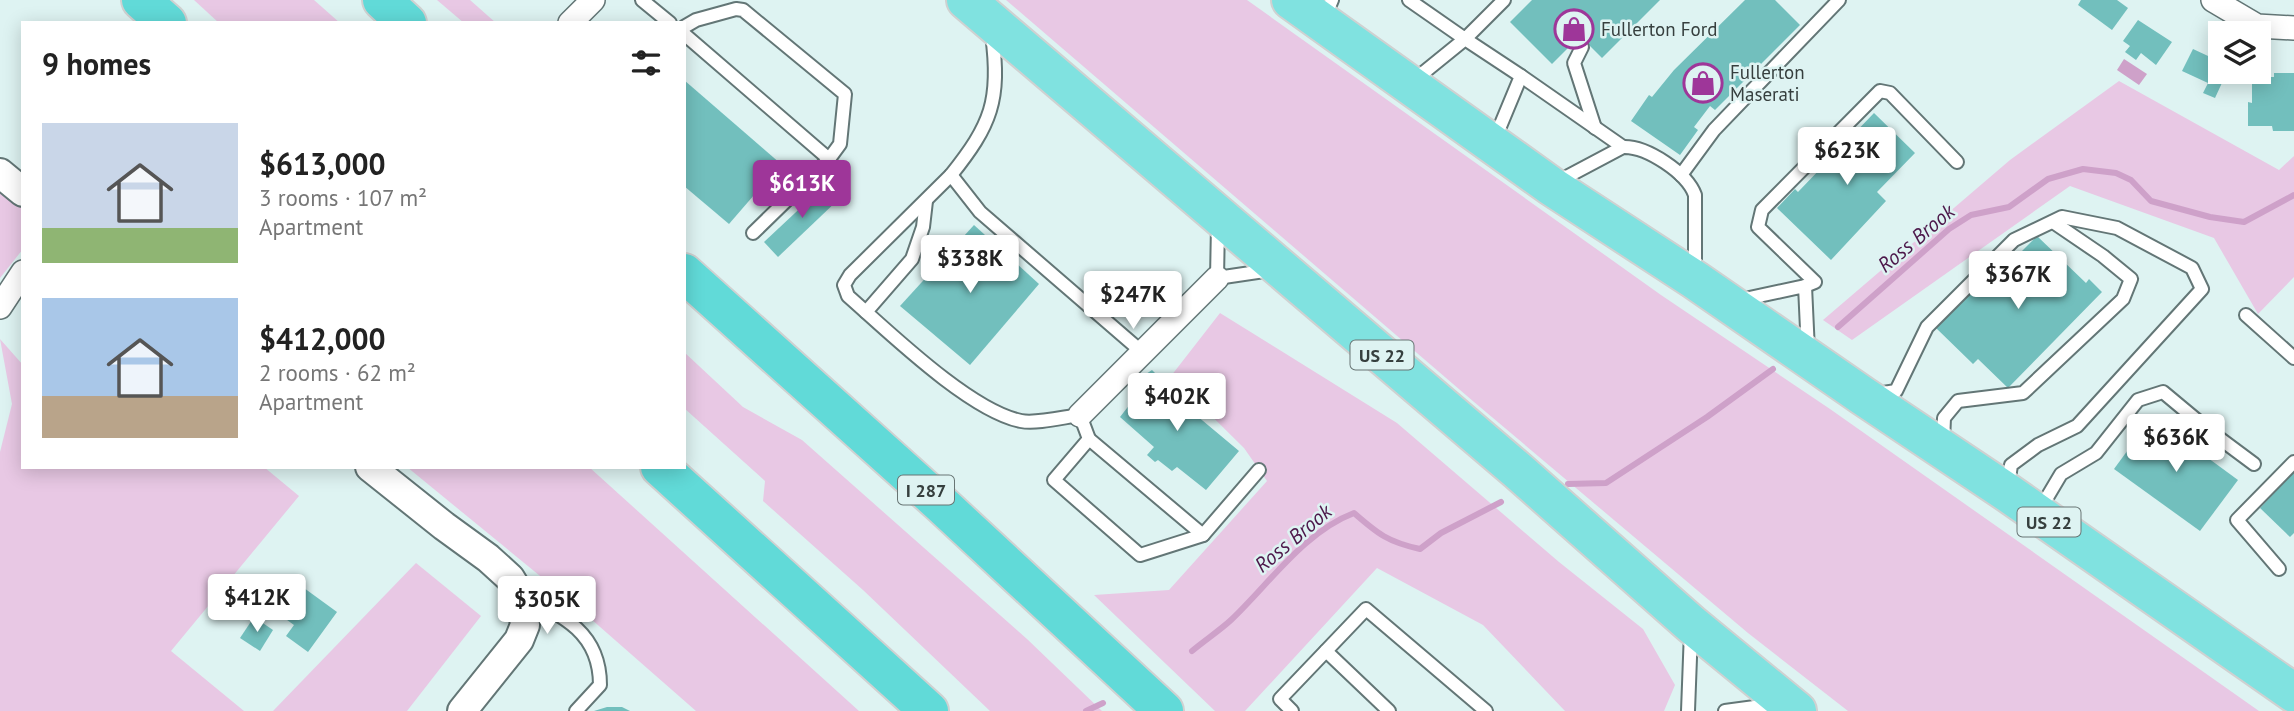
<!DOCTYPE html>
<html lang="en">
<head>
<meta charset="utf-8">
<style>
	:root { --surface:#fff; --page:#f2f2f2; --text:#222; --muted:#767676; --accent:#9e3699 }
	body { margin:0; font-family:"PT Sans",sans-serif; background:var(--page); color:var(--text); height:100vh; display:flex; flex-direction:column; font-size:26px; white-space:nowrap }
	* { box-sizing:border-box; margin:0 }
	p { font-size:23px; color:var(--muted) }
	.icon { flex:none; width:38px; height:38px; fill:none; stroke:currentColor; stroke-width:2; stroke-linecap:round; stroke-linejoin:round }
	.map { position:relative; flex:1; overflow:hidden }
	.details { position:absolute; left:21px; top:21px; width:665px; height:448px; display:flex; flex-direction:column; background:var(--surface); border-radius:0px; box-shadow:0 4px 18px #0003 }
	.details>* { flex:none }
	.buttons { position:absolute; left:2208px; top:21px; display:grid; gap:14px }
	.buttons a { display:grid; place-items:center; width:63px; height:63px; border-radius:0px; background:var(--surface); box-shadow:0 4px 18px #0003; font-size:35px }
	.price { position:absolute; translate:-50% -60px; padding:0 16px; border-radius:7px; background:#fff; color:#222; font-size:23px; line-height:46px; filter:drop-shadow(0 2px 4px #0008) }
	.price::after { content:''; position:absolute; left:50%; top:42px; width:21px; height:16px; margin-left:-10px; background:inherit; clip-path:polygon(0 0,100% 0,50% 100%) }
	.price.current { background:var(--accent); color:#fff }
	ul { padding:0; list-style:none }
	li { display:flex; align-items:center; gap:21px; height:175px; padding:0 21px }
	li span { display:grid; place-items:center; flex:none; width:196px; height:140px; border-radius:0px; color:#555 }
	li>.icon { margin-inline-start:auto }
	span .icon { width:84px; height:84px; fill:#fffc; stroke-width:1 }
	li b { font-size:30px }
	h2 { display:flex; justify-content:space-between; align-items:center; height:84px; padding:0 21px; font-size:30px }
	.map>svg:first-child { display:block }
	.green { fill:#e8c8e4 }
	.water { fill:#cea1c9 }
	.lines { fill:none; stroke-linecap:round; stroke-linejoin:round }
	.stream { stroke:#cea1c9; stroke-width:6 }
	.building { fill:#72bfbd }
	.service-casing { stroke:#637676; stroke-width:16 }
	.minor-casing { stroke:#637676; stroke-width:26 }
	.tertiary-casing { stroke:#637676; stroke-width:32 }
	.trunk-casing { stroke:#cfd1d1; stroke-width:42 }
	.motorway-casing { stroke:#cfd1d1; stroke-width:42 }
	.service { stroke:#fff; stroke-width:12 }
	.minor { stroke:#fff; stroke-width:23 }
	.tertiary { stroke:#fff; stroke-width:28 }
	.trunk { stroke:#80e2e0; stroke-width:38 }
	.motorway { stroke:#61dad8; stroke-width:38 }
	.labels { text-anchor:middle; dominant-baseline:central; stroke-width:5; stroke-linejoin:round; paint-order:stroke }
	.shield { fill:#def3f2; stroke:#687574; stroke-width:2 }
	.shield-label { font-size:18px; font-weight:bold; fill:#363f3e }
	.poi-label { font-size:19px; fill:#363f3e; stroke:#def3f2; text-anchor:start }
	.water-label { font-size:21px; font-style:italic; fill:#4c174a; stroke:#def3f2 }
</style>
</head>
<body>
<div class="map">
<svg width="2294" height="711" viewBox="0 0 2294 711">
	<rect width="100%" height="100%" fill="#def3f2"/>
	<!-- green -->
	<g class="green">
		<path d="M 194,0 L 314,0 L 340,23 L 219,23 Z"/>
		<path d="M 437,0 L 470,0 L 496,23 L 464,23 Z"/>
		<path d="M 1006,0 L 1247,0 L 1661,295 L 1830,409 L 2259,711 L 1848,711 L 1748,633 L 1474,402 Z"/>
		<path d="M 2119,81 L 2279,170 L 2294,156 L 2294,277 L 2258,314 L 2214,238 L 2070,186 L 1852,340 L 1823,320 L 2010,160 Z"/>
		<path d="M 0,190 L 23,208 L 23,249 L 0,278 Z"/>
		<path d="M 1220,313 L 1397,423 L 1559,562 L 1643,629 L 1675,685 L 1664,711 L 1565,711 L 1483,625 L 1377,568 L 1245,711 L 1215,711 L 1094,595 L 1169,590 L 1267,481 L 1244,448 L 1171,376 Z"/>
		<path d="M 0,339 L 23,365 L 23,467 L 264,467 L 299,496 L 171,651 L 244,711 L 0,711 L 0,452 L 12,404 Z"/>
		<path d="M 684,352 L 743,407 L 802,440 L 1027,639 L 1102,711 L 990,711 L 863,590 L 763,501 L 765,481 L 684,408 Z"/>
		<path d="M 407,467 L 589,467 L 859,711 L 696,711 L 567,598 Z"/>
		<path d="M 416,563 L 481,616 L 407,711 L 273,711 Z"/>
	</g>
	<!-- water -->
	<path class="water" d="M 2124,59 L 2147,74 L 2139,85 L 2117,70 Z"/>
	<g class="lines">
		<!-- stream -->
		<g class="stream">
			<path d="M 1838,327 L 1949,229 L 1971,215 L 2009,207 L 2048,179 L 2083,169 L 2116,173 L 2131,180 L 2151,201 L 2210,217 L 2244,222 L 2294,195"/>
			<path d="M 1568,484 L 1606,483 L 1707,417 L 1773,369"/>
			<path d="M 1192,651 C 1205,640 1219,631 1231,620 C 1269,584 1304,532 1354,513 C 1378,534 1388,542 1420,549 L 1441,533 L 1501,502"/>
			<path d="M 1086,711 L 1103,703"/>
		</g>
	</g>
	<!-- building -->
	<g class="building">
		<path d="M 1532,0 L 1660,0 L 1602,58 L 1580,36 L 1552,64 L 1510,22 Z"/>
		<path d="M 1745,0 L 1775,0 L 1800,25 L 1715,110 L 1710,106 L 1694,127 L 1698,130 L 1680,155 L 1631,121 L 1649,95 L 1652,97 L 1674,70 Z"/>
		<path d="M 2081,0 L 2117,0 L 2128,8 L 2112,30 L 2078,5 Z"/>
		<path d="M 2138,20 L 2172,42 L 2156,65 L 2141,53 L 2136,60 L 2125,52 L 2130,46 L 2123,41 Z"/>
		<path d="M 2193,49 L 2221,62 L 2221,72 L 2227,72 L 2215,98 L 2203,93 L 2208,83 L 2182,71 Z"/>
		<path d="M 2274,73 L 2294,73 L 2294,131 L 2273,131 L 2272,126 L 2248,126 L 2248,102 L 2252,103 L 2252,77 L 2274,77 Z"/>
		<path d="M 684,80 L 781,164 L 729,224 L 684,186 Z"/>
		<path d="M 1874,113 L 1915,153 L 1877,192 L 1886,201 L 1831,260 L 1777,208 L 1795,189 L 1798,192 Z"/>
		<path d="M 826,184 L 840,198 L 778,257 L 764,242 Z"/>
		<path d="M 974,225 L 1039,284 L 970,365 L 900,306 Z"/>
		<path d="M 2037,236 L 2086,283 L 2089,279 L 2102,292 L 2008,388 L 1978,359 L 1973,364 L 1936,328 L 2011,251 L 2017,256 Z"/>
		<path d="M 1152,370 L 1156,374 L 1154,380 L 1239,451 L 1206,490 L 1177,467 L 1172,471 L 1158,460 L 1155,462 L 1147,455 L 1154,447 L 1120,417 L 1134,399 L 1128,394 L 1146,374 Z"/>
		<path d="M 2152,417 L 2238,480 L 2200,531 L 2114,469 Z"/>
		<path d="M 2294,472 L 2294,533 L 2290,537 L 2260,508 Z"/>
		<path d="M 304,588 L 337,612 L 308,652 L 286,636 L 294,625 L 276,612 L 289,594 L 296,599 Z"/>
		<path d="M 254,617 L 273,630 L 260,651 L 240,638 Z"/>
		<path d="M 607,707 L 622,707 L 630,711 L 594,711 Z"/>
	</g>
	<g class="lines">
		<!-- service casing -->
		<g class="service-casing">
			<g id="service">
				<path d="M 642,0 L 670,23"/>
				<path d="M 1409,0 L 1465,39 L 1504,0"/>
				<path d="M 1324,19 L 1332,0"/>
				<path d="M 684,27 L 696,20 L 736,9 L 743,10 L 845,94 L 840,144 L 829,159 L 753,233"/>
				<path d="M 684,34 L 829,159"/>
				<path d="M 1582,47 L 1574,63 L 1595,128"/>
				<path d="M 1521,76 L 1623,147"/>
				<path d="M 1412,82 L 1465,39 L 1521,76 L 1494,141"/>
				<path d="M 951,175 C 991,125 1001,100 992,35"/>
				<path d="M 1681,175 L 1714,130 L 1839,0"/>
				<path d="M 1557,182 L 1623,147 C 1647,146 1687,173 1695,195 L 1695,273"/>
				<path d="M 1218,225 L 1217,278 L 1271,270"/>
				<path d="M 1805,286 L 1815,282 L 1758,227 L 1762,210 L 1880,91 L 1890,93 L 1957,162"/>
				<path d="M 1740,300 L 1805,286 L 1808,351"/>
				<path d="M 866,312 L 912,259 L 923,227 L 926,201"/>
				<path d="M 2246,315 L 2294,358"/>
				<path d="M 1142,352 L 980,212 L 951,175 L 850,275 L 844,285 L 848,296 C 889,332 970,411 1021,421 C 1037,424 1064,417 1080,415 L 1089,439 L 1054,480 L 1140,555 L 1203,535 L 1259,470"/>
				<path d="M 1877,394 L 1896,391 L 1927,327 L 2014,240 L 2062,217 L 2117,228 L 2192,268 L 2202,289 L 2077,426 L 2038,445 L 2011,465 L 2008,485"/>
				<path d="M 1089,439 L 1203,535"/>
				<path d="M 1943,442 L 1944,418 L 1958,401 L 2023,393 L 2123,299 L 2131,279 L 2103,256 L 2053,222"/>
				<path d="M 2039,511 L 2061,474 L 2096,453 L 2138,400 L 2163,392 L 2211,432 L 2254,464"/>
				<path d="M 2279,569 L 2237,520 L 2294,462"/>
				<path d="M 522,596 C 564,616 600,633 600,685 L 576,711"/>
				<path d="M 1326,651 L 1389,711"/>
				<path d="M 1292,711 L 1280,699 L 1366,609 L 1486,711"/>
				<path d="M 1688,711 L 1691,631"/>
				<path d="M 1725,711 L 1777,704"/>
			</g>
		</g>
		<!-- minor casing -->
		<g class="minor-casing">
			<g id="minor">
				<path d="M 2213,0 L 2257,26 L 2294,28"/>
				<path d="M 570,23 L 593,0"/>
				<path d="M 0,307 L 23,272"/>
				<path d="M 1080,415 L 1217,278"/>
			</g>
		</g>
		<!-- tertiary casing -->
		<g class="tertiary-casing">
			<g id="tertiary">
				<path d="M 0,173 L 23,192"/>
				<path d="M 370,467 L 444,526 L 488,558 L 510,578 L 521,596 L 525,625 L 519,640 L 462,711"/>
			</g>
		</g>
		<!-- trunk casing -->
		<g class="trunk-casing">
			<g id="trunk">
				<path d="M 966,0 L 1517,470 L 1691,624 L 1797,711"/>
				<path d="M 1291,0 L 1551,186 L 1695,280 L 1863,396 L 2008,493 L 2294,693"/>
			</g>
		</g>
		<!-- motorway casing -->
		<g class="motorway-casing">
			<g id="motorway">
				<path d="M 141,0 L 167,23"/>
				<path d="M 382,0 L 407,23"/>
				<path d="M 684,273 L 941,504 L 1164,711"/>
				<path d="M 660,467 L 929,711"/>
			</g>
		</g>
		<!-- service -->
		<use href="#service" class="service"/>
		<!-- minor -->
		<use href="#minor" class="minor"/>
		<!-- tertiary -->
		<use href="#tertiary" class="tertiary"/>
		<!-- trunk -->
		<use href="#trunk" class="trunk"/>
		<!-- motorway -->
		<use href="#motorway" class="motorway"/>
	</g>
	<!-- icons -->
	<defs>
		<g id="shop-ring" transform="scale(2.0125)"><circle r="9.5" fill="#def3f2" stroke="#9e3699" stroke-width="1.5"/><path d="M-5-2.5h2.3a2.7 3.5 0 0 1 5.4 0H5L5.5 6h-11ZM-1.5-2.5h3a1.5 2.3 0 0 0-3 0Z" fill="#9e3699"/></g>
	</defs>
	<g fill-rule="evenodd">
		<use href="#shop-ring" x="1574" y="29"/>
		<use href="#shop-ring" x="1703" y="83"/>
	</g>
	<g class="labels">
		<!-- shield labels -->
		<g class="shield">
			<rect x="1350.5" y="340.5" width="63" height="29" rx="5"/>
			<rect x="898" y="475.5" width="56" height="29" rx="5"/>
			<rect x="2017.5" y="507.5" width="63" height="29" rx="5"/>
		</g>
		<g class="shield-label">
			<text x="1382" y="355">US 22</text>
			<text x="926" y="490">I 287</text>
			<text x="2049" y="522">US 22</text>
		</g>
		<!-- poi labels -->
		<g class="poi-label">
			<text x="1601" y="29">Fullerton Ford</text>
			<text x="1730" y="72">Fullerton<tspan x="1730" dy="22">Maserati</tspan></text>
		</g>
		<!-- water labels -->
		<g class="water-label">
			<text transform="translate(1916 238) rotate(-40)">Ross Brook</text>
			<text transform="translate(1293 538) rotate(-40)">Ross Brook</text>
		</g>
	</g>
</svg>
<div class="buttons">
<a><svg class="icon" aria-label="layers" viewBox="0 0 24 24"><path d="M12 4l9 5-9 5-9-5zM3 14l9 5 9-5"/></svg></a>
</div>
<b class="price" style="left:1847px;top:187px">$623K</b>
<b class="price current" style="left:802px;top:220px">$613K</b>
<b class="price" style="left:970px;top:295px">$338K</b>
<b class="price" style="left:2018px;top:311px">$367K</b>
<b class="price" style="left:1133px;top:331px">$247K</b>
<b class="price" style="left:1177px;top:433px">$402K</b>
<b class="price" style="left:2176px;top:474px">$636K</b>
<b class="price" style="left:257px;top:634px">$412K</b>
<b class="price" style="left:547px;top:636px">$305K</b>
<section class="details">
<h2>9 homes<svg class="icon" aria-label="filters" viewBox="0 0 24 24"><path d="M4 7h16M4 17h16"/><circle cx="9" cy="7" r="2"/><circle cx="15" cy="17" r="2"/></svg></h2>
<ul>
<li><span style="background:linear-gradient(#c9d6e8 75%,#8fb573 0)"><svg class="icon" aria-label="home" viewBox="0 0 24 24"><path d="M3 11l9-7 9 7M6 9v11h12V9"/></svg></span><div><b>$613,000</b><p>3 rooms · 107 m²</p><p>Apartment</p></div></li>
<li><span style="background:linear-gradient(#a9c7e8 70%,#b9a48a 0)"><svg class="icon" aria-label="home" viewBox="0 0 24 24"><path d="M3 11l9-7 9 7M6 9v11h12V9"/></svg></span><div><b>$412,000</b><p>2 rooms · 62 m²</p><p>Apartment</p></div></li>
</ul>
</section>
</div>
</body>
</html>
